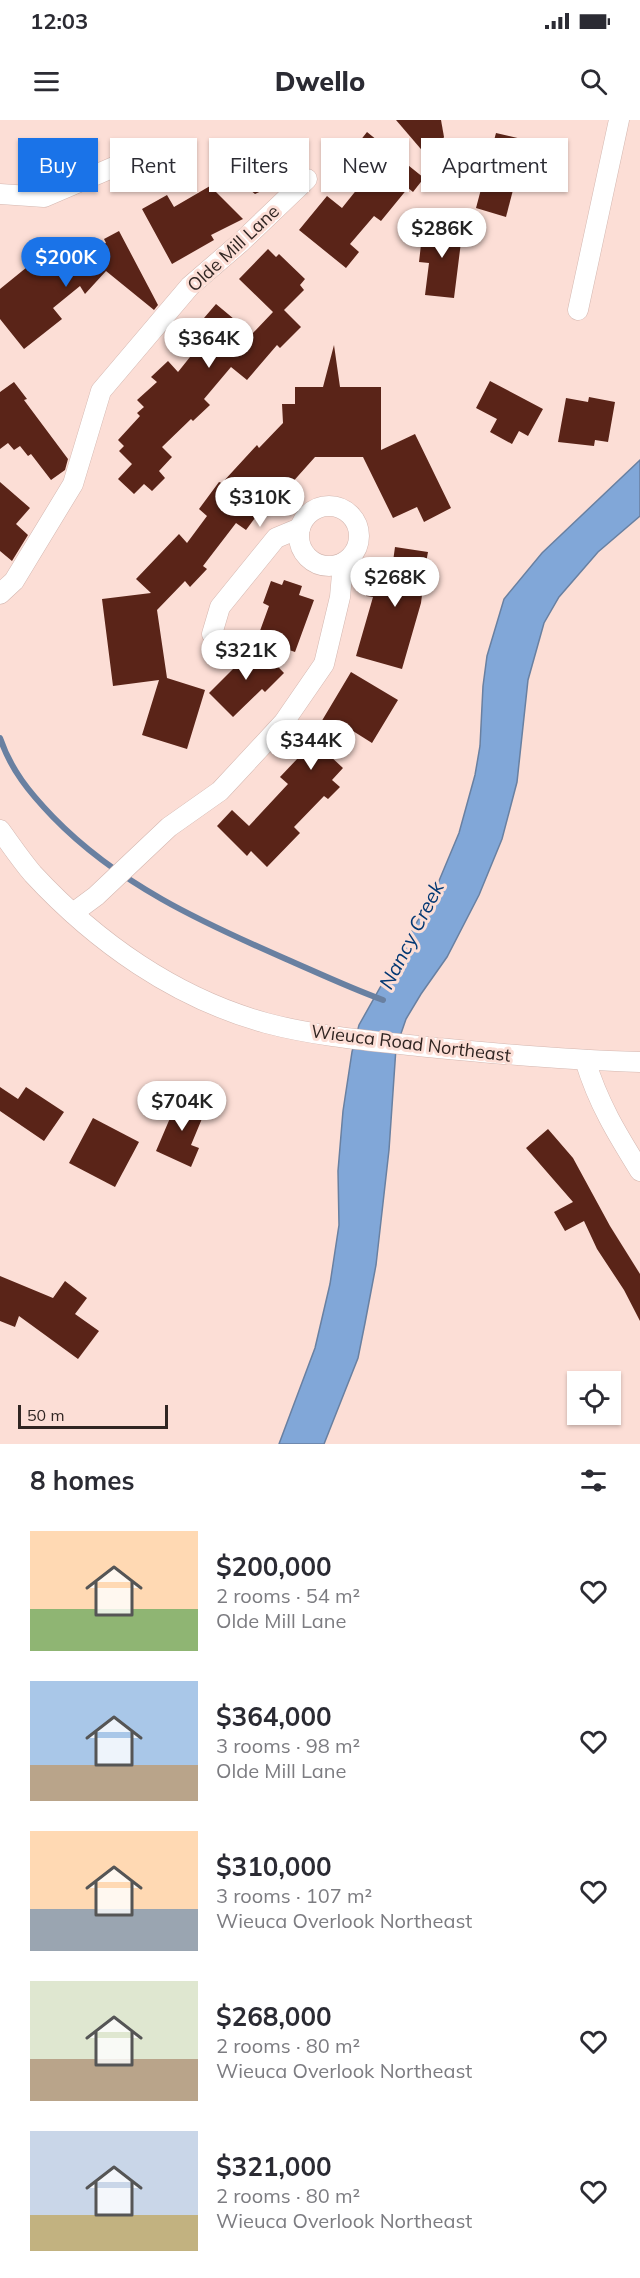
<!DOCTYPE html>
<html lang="en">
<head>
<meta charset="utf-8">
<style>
	:root { --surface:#fff; --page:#f7f7f7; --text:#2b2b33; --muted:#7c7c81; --accent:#1a73e8 }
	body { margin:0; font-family:Mulish,sans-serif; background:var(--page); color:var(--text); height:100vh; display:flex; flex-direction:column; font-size:22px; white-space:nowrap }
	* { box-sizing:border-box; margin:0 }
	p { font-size:20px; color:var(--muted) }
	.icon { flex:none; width:33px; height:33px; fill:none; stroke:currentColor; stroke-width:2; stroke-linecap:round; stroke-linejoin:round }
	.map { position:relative; height:1324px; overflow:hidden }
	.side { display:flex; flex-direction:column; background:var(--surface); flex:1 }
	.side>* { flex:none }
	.banner { position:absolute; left:18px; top:18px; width:604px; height:54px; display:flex; gap:12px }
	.tools { position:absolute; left:567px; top:1251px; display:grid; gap:12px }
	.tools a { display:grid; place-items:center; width:54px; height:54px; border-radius:0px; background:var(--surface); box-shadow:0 2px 4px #0004; font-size:30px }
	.scale { position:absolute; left:18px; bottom:15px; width:150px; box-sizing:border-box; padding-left:6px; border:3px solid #302522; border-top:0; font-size:16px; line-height:21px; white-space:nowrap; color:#302522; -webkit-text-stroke:4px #fcded6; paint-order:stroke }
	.price { position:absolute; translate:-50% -51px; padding:0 14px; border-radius:21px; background:#fff; color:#222; font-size:20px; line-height:39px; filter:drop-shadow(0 2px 3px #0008) }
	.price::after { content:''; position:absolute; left:50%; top:36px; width:18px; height:14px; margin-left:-9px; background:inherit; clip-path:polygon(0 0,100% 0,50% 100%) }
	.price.current { background:var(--accent); color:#fff }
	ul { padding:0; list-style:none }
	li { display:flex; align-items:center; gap:18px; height:150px; padding:0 30px }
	li span { display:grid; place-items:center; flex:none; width:168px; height:120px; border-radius:0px; color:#555 }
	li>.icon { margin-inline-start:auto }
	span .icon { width:72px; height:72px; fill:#fffc; stroke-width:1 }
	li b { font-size:26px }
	h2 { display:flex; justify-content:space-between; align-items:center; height:72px; padding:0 30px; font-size:26px }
	.chip { padding:0 21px; border-radius:0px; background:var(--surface); box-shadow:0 2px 4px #0004; font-size:21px; line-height:54px }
	.chip.current { background:var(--accent); color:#fff }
	.status { display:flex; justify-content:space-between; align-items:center; height:42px; padding:0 30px; background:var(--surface); direction:ltr }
	.status svg { height:16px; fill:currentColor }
	header { display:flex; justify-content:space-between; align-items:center; height:78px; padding:0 30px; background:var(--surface); font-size:27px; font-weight:800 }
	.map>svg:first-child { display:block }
	.water { fill:#81a7d8; stroke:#6980a1; stroke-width:1.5 }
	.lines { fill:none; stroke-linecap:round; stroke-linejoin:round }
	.stream { stroke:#6980a1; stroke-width:6 }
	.building { fill:#5a2418 }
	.minor-casing { stroke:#d4b7b0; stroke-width:21 }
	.minor { stroke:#fff; stroke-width:20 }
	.labels { text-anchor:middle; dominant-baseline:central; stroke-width:6; stroke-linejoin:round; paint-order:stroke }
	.street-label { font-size:18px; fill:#302522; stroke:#fcded6 }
	.water-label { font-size:20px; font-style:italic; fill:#033873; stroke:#fcded6 }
</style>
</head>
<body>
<div class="status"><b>12:03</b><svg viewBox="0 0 49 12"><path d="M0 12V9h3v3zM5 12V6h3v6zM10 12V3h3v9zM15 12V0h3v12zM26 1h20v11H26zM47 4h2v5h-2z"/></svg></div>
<header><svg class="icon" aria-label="menu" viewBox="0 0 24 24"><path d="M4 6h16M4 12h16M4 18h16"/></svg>Dwello<svg class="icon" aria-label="search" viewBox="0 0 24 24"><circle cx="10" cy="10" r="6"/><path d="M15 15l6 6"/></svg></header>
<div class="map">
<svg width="640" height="1324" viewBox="0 0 640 1324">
	<rect width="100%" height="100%" fill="#fcded6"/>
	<!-- water -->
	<path class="water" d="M 640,340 L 640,396 L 598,432 L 559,477 L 544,503 L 528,560 L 517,662 L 502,719 L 479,775 L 447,837 L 421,874 L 406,899 L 396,928 L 389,1030 L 376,1145 L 365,1203 L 358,1238 L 324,1324 L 279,1324 L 315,1228 L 330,1164 L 339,1105 L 338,1051 L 343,991 L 352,932 L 359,905 L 436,768 L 459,713 L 475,655 L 480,626 L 483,566 L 487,536 L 504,479 L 542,433 Z"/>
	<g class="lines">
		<!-- stream -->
		<path class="stream" d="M 0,618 C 11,650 29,672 53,697 C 118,764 201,802 286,839 C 318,853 350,868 383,880"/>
	</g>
	<!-- building -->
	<g class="building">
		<path d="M 396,0 L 441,0 L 444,17 L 432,42 Z"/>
		<path d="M 367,12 L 424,58 L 413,72 L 408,68 L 381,101 L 374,96 L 350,124 L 359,132 L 346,148 L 299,110 L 327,76 L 342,88 L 374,48 L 352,31 Z"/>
		<path d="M 496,13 L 526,20 L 506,97 L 476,88 Z"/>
		<path d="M 251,27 L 270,67 L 255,74 L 219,45 Z"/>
		<path d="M 210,66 L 243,99 L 211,115 L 214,120 L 172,144 L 142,89 L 167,75 L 174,87 Z"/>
		<path d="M 434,103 L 463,106 L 454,178 L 425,175 L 429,143 L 419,142 L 422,116 L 433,117 Z"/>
		<path d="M 119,111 L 158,185 L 154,190 L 106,151 L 85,174 L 80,166 L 53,188 L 62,199 L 24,229 L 0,199 L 0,169 L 32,143 L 39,151 L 51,141 L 57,149 L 106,123 L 104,119 Z"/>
		<path d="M 268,129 L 276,137 L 279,134 L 305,159 L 300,165 L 304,170 L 284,190 L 301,207 L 280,228 L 277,225 L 247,260 L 231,247 L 204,279 L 210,285 L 193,301 L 191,299 L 162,327 L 172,337 L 159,351 L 165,358 L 152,371 L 144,364 L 134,374 L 118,359 L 132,344 L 119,331 L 124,326 L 118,320 L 140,296 L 137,293 L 144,287 L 137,280 L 157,262 L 151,257 L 168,241 L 178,252 L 198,227 L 189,219 L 206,199 L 204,198 L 216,184 L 252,214 L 273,192 L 239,159 Z"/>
		<path d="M 334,225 L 340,267 L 381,267 L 381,330 L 415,314 L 451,388 L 424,402 L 417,387 L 393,398 L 363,337 L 315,337 L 290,365 L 285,361 L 258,390 L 260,391 L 246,410 L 236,403 L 203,446 L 207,449 L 190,467 L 185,461 L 157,490 L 167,558 L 205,570 L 187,629 L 142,615 L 159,560 L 113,566 L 102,479 L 151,473 L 136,459 L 179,414 L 187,423 L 207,396 L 199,389 L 219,362 L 222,363 L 257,325 L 259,328 L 283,303 L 282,284 L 295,284 L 295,267 L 323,267 Z"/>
		<path d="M 490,261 L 543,289 L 528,316 L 519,311 L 512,324 L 490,312 L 497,299 L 476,288 Z"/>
		<path d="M 14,262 L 27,279 L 24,280 L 68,339 L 65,350 L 51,360 L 31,334 L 28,336 L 20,326 L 14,330 L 8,323 L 0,329 L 0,272 Z"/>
		<path d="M 589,277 L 615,282 L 608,322 L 595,320 L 594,326 L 558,322 L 566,278 L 588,282 Z"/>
		<path d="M 0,362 L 30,388 L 16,404 L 28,415 L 12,441 L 0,431 Z"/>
		<path d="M 395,427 L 428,432 L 425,448 L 436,450 L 433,469 L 423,467 L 421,483 L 402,549 L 356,536 L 373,477 L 366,476 L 370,453 L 391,456 Z"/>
		<path d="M 284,460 L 302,466 L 299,475 L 314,480 L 295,532 L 257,519 L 269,486 L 263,483 L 271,461 L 282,465 Z"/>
		<path d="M 257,525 L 284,553 L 265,572 L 262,569 L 233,597 L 209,573 Z"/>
		<path d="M 351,552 L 398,580 L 372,623 L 345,606 L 329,635 L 343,648 L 332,660 L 340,667 L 328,679 L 324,676 L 294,707 L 300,713 L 267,747 L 251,731 L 247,736 L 217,706 L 232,690 L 249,706 L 288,664 L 280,657 L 298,638 L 287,628 L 303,611 L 311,619 Z"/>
		<path d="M 0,967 L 18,979 L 26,967 L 64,992 L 44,1021 L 0,991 Z"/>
		<path d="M 179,977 L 206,989 L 191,1025 L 199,1028 L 191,1047 L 156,1031 Z"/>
		<path d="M 93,998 L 139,1022 L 115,1067 L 69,1043 Z"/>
		<path d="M 548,1009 L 573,1038 L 610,1106 L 640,1154 L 640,1201 L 624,1170 L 597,1129 L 584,1101 L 565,1111 L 554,1092 L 573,1082 L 526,1028 Z"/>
		<path d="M 0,1156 L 53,1178 L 65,1161 L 87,1178 L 75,1194 L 99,1211 L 78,1239 L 19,1196 L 15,1207 L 0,1201 Z"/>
	</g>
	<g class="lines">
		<!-- minor casing -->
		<g class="minor-casing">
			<g id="minor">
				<path d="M 0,74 L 44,77 L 142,35"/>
				<path d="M 578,190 L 619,0"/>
				<circle cx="329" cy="416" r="30"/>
				<path d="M 0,474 L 14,461 L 73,364 L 101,271 L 190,166 L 240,123 L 307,59"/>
				<path d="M 212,514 L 220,487 L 276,418 L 300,408"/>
				<path d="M 0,710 C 11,725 21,740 33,754 C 96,822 175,878 266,903 C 319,917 374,921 428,927 C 498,934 569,940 640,942"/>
				<path d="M 73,793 L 96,776 L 169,707 L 220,671 L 284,602 L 324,544 L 340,477 L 343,443"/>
				<path d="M 585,940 C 598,983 617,1014 640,1051"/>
			</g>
		</g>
		<!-- minor -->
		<use href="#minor" class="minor"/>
	</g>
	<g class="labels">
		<!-- street labels -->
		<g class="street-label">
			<text transform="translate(233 128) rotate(-43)">Olde Mill Lane</text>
			<text transform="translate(411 923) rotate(7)">Wieuca Road Northeast</text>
		</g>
		<!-- water labels -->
		<g class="water-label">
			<text transform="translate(411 815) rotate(-63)">Nancy Creek</text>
		</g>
	</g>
</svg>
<div class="tools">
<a><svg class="icon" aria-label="locate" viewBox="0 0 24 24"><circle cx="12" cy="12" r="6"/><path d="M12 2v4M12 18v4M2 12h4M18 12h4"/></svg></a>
</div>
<div class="scale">50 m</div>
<b class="price" style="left:442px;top:139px">$286K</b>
<b class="price current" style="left:66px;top:168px">$200K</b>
<b class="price" style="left:209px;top:249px">$364K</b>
<b class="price" style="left:260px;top:408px">$310K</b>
<b class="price" style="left:395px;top:488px">$268K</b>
<b class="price" style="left:246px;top:561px">$321K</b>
<b class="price" style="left:311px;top:651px">$344K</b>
<b class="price" style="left:182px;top:1012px">$704K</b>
<div class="banner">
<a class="chip current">Buy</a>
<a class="chip">Rent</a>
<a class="chip">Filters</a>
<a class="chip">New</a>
<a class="chip">Apartment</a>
</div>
</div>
<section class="side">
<h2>8 homes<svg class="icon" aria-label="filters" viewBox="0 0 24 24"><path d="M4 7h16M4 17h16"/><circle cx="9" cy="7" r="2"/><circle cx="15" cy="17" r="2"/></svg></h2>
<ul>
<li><span style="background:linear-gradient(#ffd9b3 65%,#8fb573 0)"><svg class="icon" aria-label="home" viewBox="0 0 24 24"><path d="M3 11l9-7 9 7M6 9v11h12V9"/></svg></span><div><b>$200,000</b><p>2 rooms · 54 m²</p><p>Olde Mill Lane</p></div><svg class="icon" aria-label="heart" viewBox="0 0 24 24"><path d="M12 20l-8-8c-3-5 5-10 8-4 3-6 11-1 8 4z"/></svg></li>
<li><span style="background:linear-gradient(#a9c7e8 70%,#b9a48a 0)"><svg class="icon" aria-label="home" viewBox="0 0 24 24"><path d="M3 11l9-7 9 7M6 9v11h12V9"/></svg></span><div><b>$364,000</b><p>3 rooms · 98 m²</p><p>Olde Mill Lane</p></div><svg class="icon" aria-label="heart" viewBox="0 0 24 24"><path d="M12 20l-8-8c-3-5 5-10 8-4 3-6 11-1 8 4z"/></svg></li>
<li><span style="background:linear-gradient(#ffd9b3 65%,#9aa5b1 0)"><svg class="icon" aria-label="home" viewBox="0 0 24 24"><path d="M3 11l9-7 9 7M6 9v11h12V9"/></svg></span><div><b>$310,000</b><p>3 rooms · 107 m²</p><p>Wieuca Overlook Northeast</p></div><svg class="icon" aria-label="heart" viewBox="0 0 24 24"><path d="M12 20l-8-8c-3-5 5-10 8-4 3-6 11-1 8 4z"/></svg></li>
<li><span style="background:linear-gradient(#dfe7d0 65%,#b9a48a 0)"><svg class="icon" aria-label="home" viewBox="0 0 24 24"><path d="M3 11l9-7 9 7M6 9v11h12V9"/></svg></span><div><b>$268,000</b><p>2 rooms · 80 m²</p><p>Wieuca Overlook Northeast</p></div><svg class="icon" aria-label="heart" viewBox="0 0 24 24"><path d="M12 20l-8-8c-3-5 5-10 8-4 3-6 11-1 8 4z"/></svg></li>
<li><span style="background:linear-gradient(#c9d6e8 70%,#c2b280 0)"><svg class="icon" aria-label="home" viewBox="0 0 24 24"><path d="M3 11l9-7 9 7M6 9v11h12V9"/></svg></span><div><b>$321,000</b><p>2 rooms · 80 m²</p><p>Wieuca Overlook Northeast</p></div><svg class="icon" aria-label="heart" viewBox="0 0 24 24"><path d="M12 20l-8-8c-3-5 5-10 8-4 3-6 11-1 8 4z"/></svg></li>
</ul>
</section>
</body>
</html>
